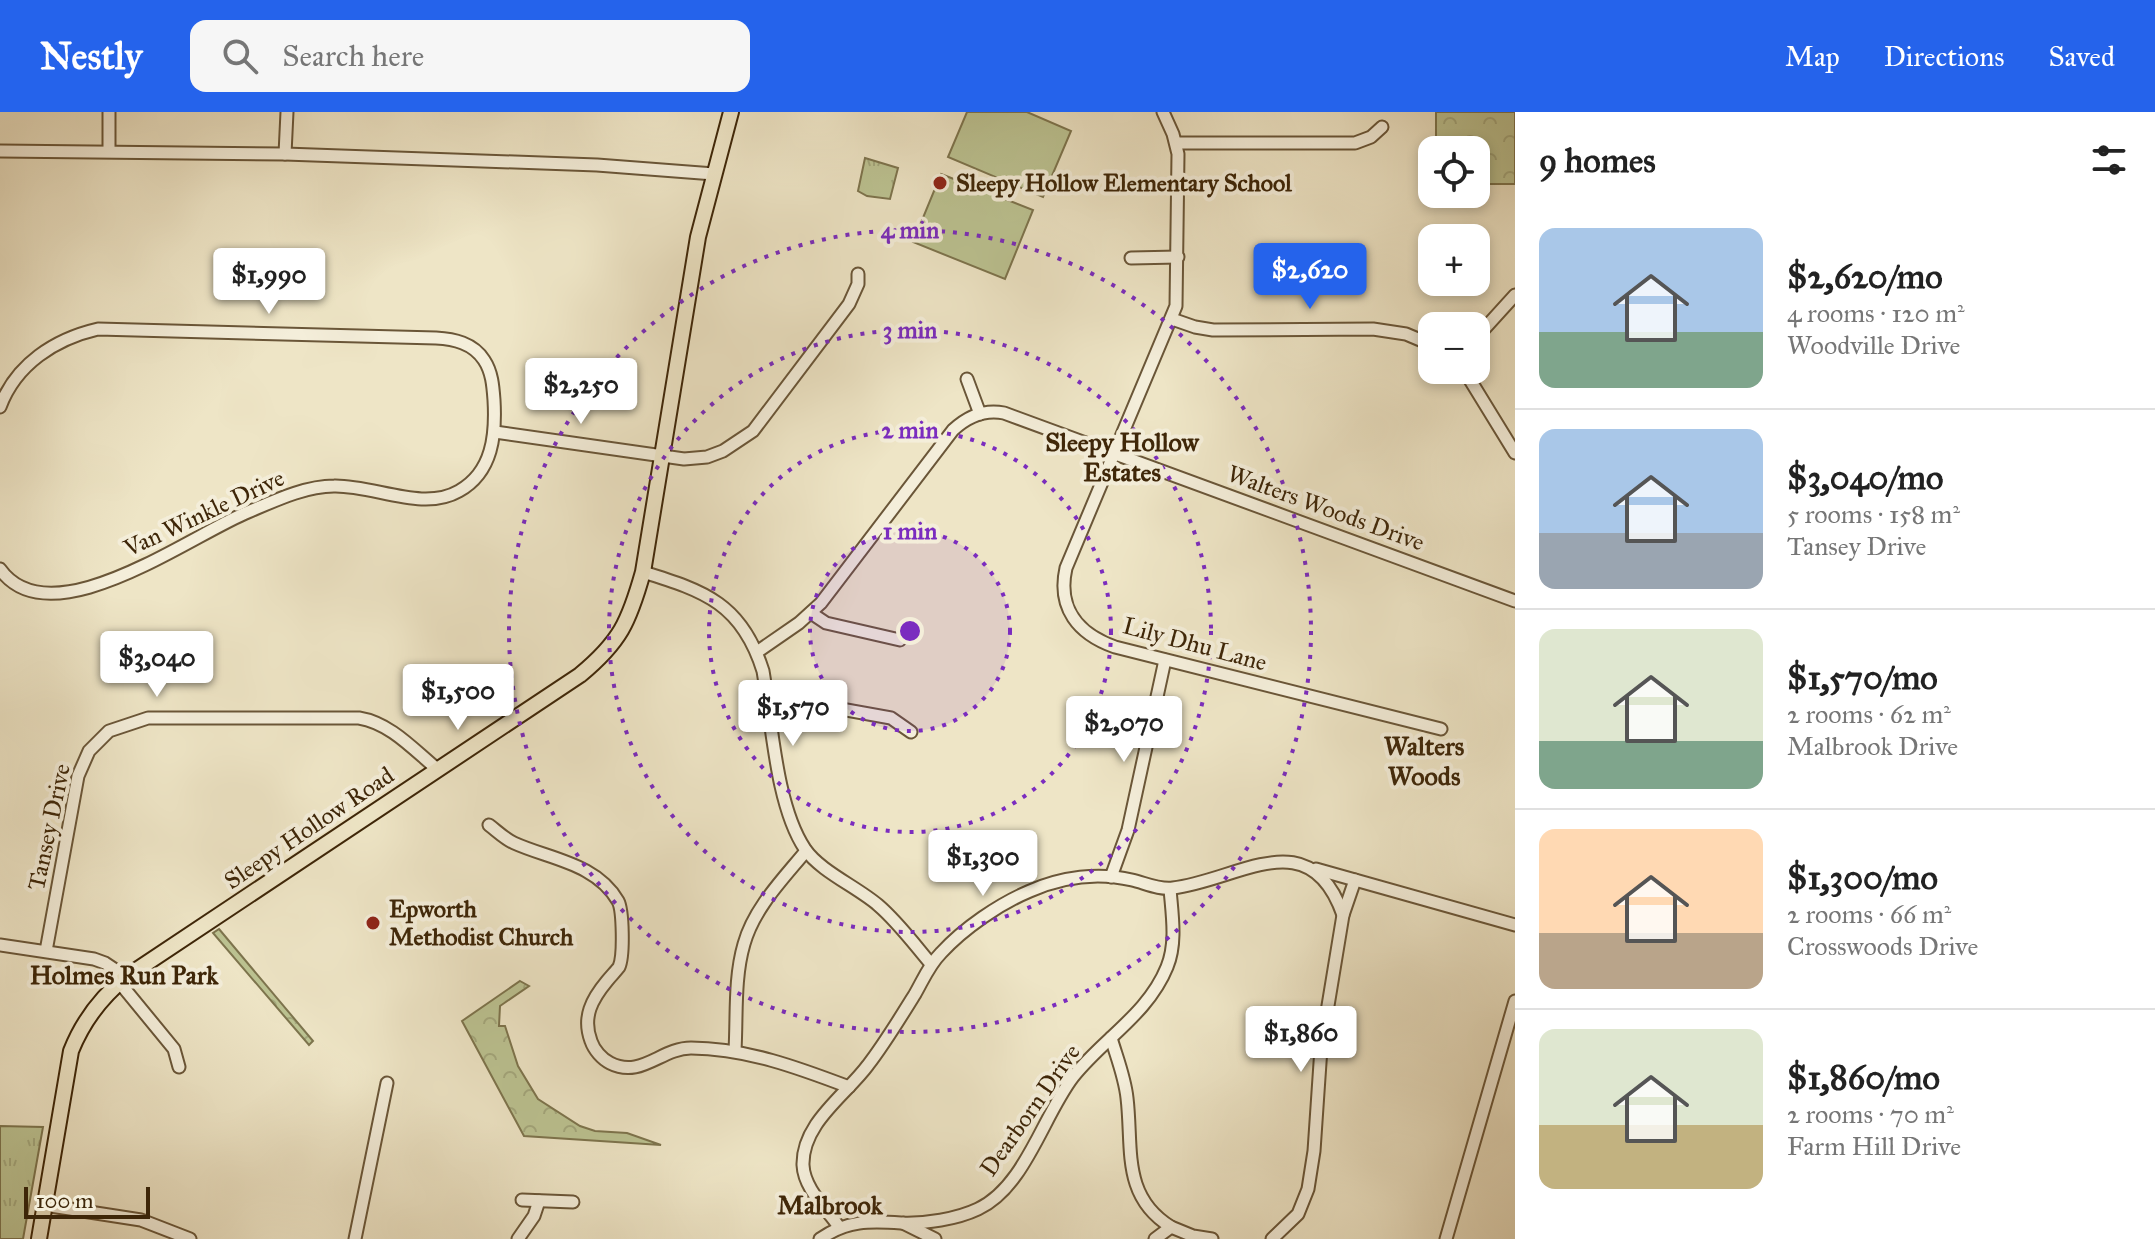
<!DOCTYPE html>
<html lang="en">
<head>
<meta charset="utf-8">
<style>
	:root { --surface:#fff; --page:#f6f6f6; --text:#222; --muted:#767676; --line:#e0e0e0; --accent:#2563eb }
	body { margin:0; font-family:"IM FELL Great Primer",serif; background:var(--page); color:var(--text); height:100vh; display:flex; flex-direction:column; font-size:30px; white-space:nowrap }
	* { box-sizing:border-box; margin:0 }
	p { font-size:26px; color:var(--muted) }
	.icon { flex:none; width:44px; height:44px; fill:none; stroke:currentColor; stroke-width:2; stroke-linecap:round; stroke-linejoin:round }
	.map { position:relative; flex:1; overflow:hidden }
	.sheet { display:flex; flex-direction:column; background:var(--surface); width:640px }
	.sheet>* { flex:none }
	.tools { position:absolute; left:1418px; top:24px; display:grid; gap:16px }
	.tools a { display:grid; place-items:center; width:72px; height:72px; border-radius:16px; background:var(--surface); box-shadow:0 4px 12px #0003; font-size:40px }
	.scale { position:absolute; left:24px; bottom:20px; width:126px; box-sizing:border-box; padding-left:8px; border:4px solid #3e2608; border-top:0; font-size:22px; line-height:28px; white-space:nowrap; color:#3e2608; -webkit-text-stroke:6px #f4eeda; paint-order:stroke }
	.price { position:absolute; translate:-50% -68px; padding:0 18px; border-radius:8px; background:#fff; color:#222; font-size:26px; line-height:52px; filter:drop-shadow(0 2px 4px #0008) }
	.price::after { content:''; position:absolute; left:50%; top:48px; width:24px; height:18px; margin-left:-12px; background:inherit; clip-path:polygon(0 0,100% 0,50% 100%) }
	.price.active { background:var(--accent); color:#fff }
	ul { padding:0; list-style:none }
	li { display:flex; align-items:center; gap:24px; height:200px; padding:0 24px }
	li+li { border-top:2px solid var(--line) }
	li span { display:grid; place-items:center; flex:none; width:224px; height:160px; border-radius:16px; color:#555 }
	li>.icon { margin-inline-start:auto }
	span .icon { width:96px; height:96px; fill:#fffc; stroke-width:1 }
	li b { font-size:34px }
	h2 { display:flex; justify-content:space-between; align-items:center; height:96px; padding:0 24px; font-size:34px }
	header { display:flex; align-items:center; gap:48px; box-sizing:border-box; height:112px; padding:0 40px; background:var(--accent); color:#fff }
	header strong { font-size:38px }
	nav { display:flex; gap:44px; margin-inline-start:auto; font-size:28px }
	.search { width:560px; height:72px; background:var(--page); display:flex; align-items:center; gap:20px; box-sizing:border-box; padding:0 28px; border-radius:16px; color:var(--muted); font-size:30px }
	main { display:flex; flex:1; min-height:0 }
	.map>svg:first-child { display:block }
	.forest { fill:url(#forest-crowns); stroke:#7d744d; stroke-width:2 }
	.park { fill:url(#park-tufts); stroke:#7d744d; stroke-width:2 }
	.garden { fill:#bcc392; stroke:#7d744d; stroke-width:2 }
	.lines { fill:none; stroke-linecap:round; stroke-linejoin:round }
	.minor-casing { stroke:#6a5638; stroke-width:15 }
	.major-casing { stroke:#3e2608; stroke-width:18 }
	.minor { stroke:#f4eeda; stroke-width:11 }
	.major { stroke:#eee5c6; stroke-width:14 }
	.ring { fill:none; stroke:#7b2cbf; stroke-width:4; stroke-dasharray:4 8 }
	.poi-dot { fill:#8f2418; stroke:#f4eeda; stroke-width:3 }
	.labels { text-anchor:middle; dominant-baseline:central; stroke-width:8; stroke-linejoin:round; paint-order:stroke }
	.poi-label { font-size:24px; font-weight:bold; fill:#3e2608; stroke:#f4eeda; text-anchor:start }
	.street-label { font-size:24px; fill:#3e2608; stroke:#f4eeda }
	.neighbourhood-label { font-size:26px; font-weight:bold; fill:#3e2608; stroke:#f4eeda }
	.centre { fill:#7b2cbf; stroke:#f4eeda; stroke-width:4 }
	.ring-label { font-size:24px; text-anchor:middle; font-weight:bold; fill:#7b2cbf; stroke:#f4eeda; stroke-width:8; stroke-linejoin:round; paint-order:stroke }
</style>
</head>
<body>
<header>
<strong>Nestly</strong>
<div class="search"><svg class="icon" aria-label="search" viewBox="0 0 24 24"><circle cx="10" cy="10" r="6"/><path d="M15 15l6 6"/></svg>Search here</div>
<nav><a>Map</a><a>Directions</a><a>Saved</a></nav>
</header>
<main>
<div class="map">
<svg width="1515" height="1127" viewBox="0 0 1515 1127">
	<defs>
		<pattern id="forest-crowns" width="20" height="18" patternUnits="userSpaceOnUse" patternTransform="scale(2)"><rect width="20" height="18" fill="#bcc392"/><path d="M2 6a3 3 0 1 1 6 0M12 15a3 3 0 1 1 6 0" fill="none" stroke="#a3a77c"/></pattern>
		<pattern id="park-tufts" width="24" height="20" patternUnits="userSpaceOnUse" patternTransform="scale(2)"><rect width="24" height="20" fill="#bcc392"/><path d="M3 7l-1-3M5 7V3M7 7l1-3M15 17l-1-3M17 17v-4M19 17l1-3" fill="none" stroke="#a3a77c"/></pattern>
	</defs>
	<rect width="100%" height="100%" fill="#eee5c6"/>
	<filter id="stains"><feTurbulence type="fractalNoise" baseFrequency=".0025" numOctaves="4"/><feColorMatrix values="0 0 0 0 .2 0 0 0 0 .09 0 0 0 0 .02 0 0 0 .5 -.17"/></filter>
	<radialGradient id="worn" r=".72"><stop offset=".6" stop-color="#630" stop-opacity="0"/><stop offset="1" stop-color="#630" stop-opacity=".3"/></radialGradient>
	<!-- forest -->
	<g class="forest">
		<path d="M 1436,0 L 1515,0 L 1515,72 L 1476,72 L 1476,38 L 1436,38 Z"/>
		<path d="M 219,817 L 313,929 L 309,933 L 213,821 Z"/>
		<path d="M 520,869 L 529,874 L 500,894 L 499,914 L 505,914 L 518,954 L 538,987 L 580,1014 L 595,1019 L 627,1021 L 661,1033 L 524,1024 L 462,909 Z"/>
	</g>
	<!-- park -->
	<g class="park">
		<path d="M 865,46 L 898,56 L 890,87 L 867,84 L 858,79 Z"/>
		<path d="M 0,1014 L 43,1015 L 23,1127 L 0,1127 Z"/>
	</g>
	<!-- garden -->
	<g class="garden">
		<path d="M 967,0 L 1027,0 L 1071,19 L 1043,85 L 948,45 Z"/>
		<path d="M 941,62 L 1033,98 L 1005,167 L 913,130 Z"/>
	</g>
	<g class="lines">
		<!-- minor casing -->
		<g class="minor-casing">
			<g id="minor">
				<path d="M 109,0 L 109,39"/>
				<path d="M 1163,0 L 1173,22 L 1178,42 L 1176,194 L 1066,456 C 1057,496 1078,522 1115,535 L 1441,617"/>
				<path d="M 1176,31 L 1355,31 L 1371,25 L 1382,15"/>
				<path d="M 0,39 L 285,42 L 597,53 L 714,62"/>
				<path d="M 285,42 L 287,0"/>
				<path d="M 1131,146 L 1178,145"/>
				<path d="M 1172,207 L 1195,215 L 1213,218 L 1373,217 L 1406,222 L 1432,233"/>
				<path d="M 1476,226 L 1515,183"/>
				<path d="M 1464,258 L 1515,341"/>
				<path d="M 967,267 L 980,302"/>
				<path d="M 0,295 C 16,252 55,227 98,217 L 436,226 C 454,227 473,231 484,248 C 492,260 493,274 494,288 C 496,322 493,360 459,379 C 423,400 374,373 334,374 C 305,374 274,389 248,400 C 191,423 50,528 0,457"/>
				<path d="M 495,320 L 684,347 L 707,345 L 723,339 L 753,319 L 849,192 L 858,172 L 858,162"/>
				<path d="M 643,460 C 705,479 742,492 763,559 C 772,611 776,694 805,737 C 820,759 857,775 878,793 C 898,810 914,832 931,852"/>
				<path d="M 811,501 L 826,511 L 900,528"/>
				<path d="M 757,540 L 799,511 L 821,491 L 953,318 C 967,305 984,297 1004,301 L 1515,489"/>
				<path d="M 768,587 L 802,590 L 891,606 L 911,620"/>
				<path d="M 489,713 C 497,719 505,727 514,731 C 549,747 596,751 618,789 C 623,798 624,844 619,855 C 616,859 611,864 607,869 C 592,887 582,905 591,929 C 594,938 602,947 610,951 C 641,967 661,936 691,936 C 745,936 799,956 849,975"/>
				<path d="M 1316,757 L 1515,813"/>
				<path d="M 1111,765 L 1128,718 L 1165,548"/>
				<path d="M 0,833 L 94,847 L 105,851 L 126,865"/>
				<path d="M 46,839 L 78,664 L 89,639 L 109,619 L 148,606 L 359,606 C 390,611 413,637 437,657"/>
				<path d="M 119,870 L 174,937 L 179,955"/>
				<path d="M 1111,926 C 1117,946 1125,966 1127,986 C 1133,1036 1121,1084 1171,1115"/>
				<path d="M 735,938 C 737,904 734,866 744,832 C 754,796 783,767 806,739"/>
				<path d="M 522,1088 L 573,1090"/>
				<path d="M 44,1093 L 141,1108 L 190,1127"/>
				<path d="M 903,1111 L 935,1127"/>
				<path d="M 839,1115 C 827,1097 804,1077 803,1053 C 802,1011 846,983 868,953 C 885,931 900,906 915,882 C 923,868 929,853 941,841 C 964,816 999,792 1030,779 C 1062,765 1098,760 1132,768 C 1145,771 1159,778 1173,776 C 1239,768 1310,708 1343,803"/>
				<path d="M 355,1127 L 387,971"/>
				<path d="M 518,1127 L 534,1104 L 539,1089"/>
				<path d="M 820,1127 C 847,1108 870,1109 901,1111 C 925,1112 957,1107 978,1097 C 1025,1075 1043,1004 1073,965 C 1103,927 1148,902 1167,855 C 1177,831 1172,802 1170,777"/>
				<path d="M 1155,1127 L 1171,1115 L 1193,1124 L 1212,1127"/>
				<path d="M 1272,1127 L 1298,1102 L 1308,1077 L 1314,1039 L 1321,936 L 1343,803 L 1355,768"/>
				<path d="M 1446,1127 L 1515,889"/>
			</g>
		</g>
		<!-- major casing -->
		<g class="major-casing">
			<path id="major" d="M 39,1127 L 71,939 C 83,909 100,886 126,865 L 580,563 C 620,530 629,510 643,460 L 698,125 L 731,0"/>
		</g>
		<!-- minor -->
		<use href="#minor" class="minor"/>
		<!-- major -->
		<use href="#major" class="major"/>
	</g>
	<!-- distance rings -->
	<circle cx="910" cy="519" r="100" fill="#7b2cbf" fill-opacity=".12"/>
	<g class="ring">
		<circle cx="910" cy="519" r="100"/>
		<circle cx="910" cy="519" r="201"/>
		<circle cx="910" cy="519" r="301"/>
		<circle cx="910" cy="519" r="401"/>
	</g>
	<!-- markers -->
	<g class="poi-dot">
		<circle cx="940" cy="71" r="8"/>
		<circle cx="373" cy="811" r="8"/>
	</g>
	<g class="labels">
		<!-- poi labels -->
		<g class="poi-label">
			<text x="956" y="71">Sleepy Hollow Elementary School</text>
			<text x="389" y="797">Epworth<tspan x="389" dy="28">Methodist Church</tspan></text>
		</g>
		<!-- street labels -->
		<g class="street-label">
			<text transform="translate(1326 396) rotate(20)">Walters Woods Drive</text>
			<text transform="translate(204 401) rotate(-25)">Van Winkle Drive</text>
			<text transform="translate(1195 532) rotate(15)">Lily Dhu Lane</text>
			<text transform="translate(49 715) rotate(-78)">Tansey Drive</text>
			<text transform="translate(309 716) rotate(-34)">Sleepy Hollow Road</text>
			<text transform="translate(1030 998) rotate(-55)">Dearborn Drive</text>
		</g>
		<!-- neighbourhood labels -->
		<g class="neighbourhood-label">
			<text x="1122" y="330">Sleepy Hollow<tspan x="1122" dy="30">Estates</tspan></text>
			<text x="1424" y="634">Walters<tspan x="1424" dy="30">Woods</tspan></text>
			<text x="124" y="863">Holmes Run Park</text>
			<text x="830" y="1093">Malbrook</text>
		</g>
	</g>
	<circle cx="910" cy="519" r="12" class="centre"/>
	<g class="ring-label">
		<text x="910" y="126">4 min</text>
		<text x="910" y="226">3 min</text>
		<text x="910" y="326">2 min</text>
		<text x="910" y="427">1 min</text>
	</g>
	<rect width="100%" height="100%" filter="url(#stains)"/>
	<rect width="100%" height="100%" fill="url(#worn)"/>
</svg>
<div class="tools">
<a><svg class="icon" aria-label="locate" viewBox="0 0 24 24"><circle cx="12" cy="12" r="6"/><path d="M12 2v4M12 18v4M2 12h4M18 12h4"/></svg></a>
<a>+</a>
<a>−</a>
</div>
<div class="scale">100 m</div>
<b class="price active" style="left:1310px;top:199px">$2,620</b>
<b class="price" style="left:269px;top:204px">$1,990</b>
<b class="price" style="left:581px;top:314px">$2,250</b>
<b class="price" style="left:157px;top:587px">$3,040</b>
<b class="price" style="left:458px;top:620px">$1,500</b>
<b class="price" style="left:793px;top:636px">$1,570</b>
<b class="price" style="left:1124px;top:652px">$2,070</b>
<b class="price" style="left:983px;top:786px">$1,300</b>
<b class="price" style="left:1301px;top:962px">$1,860</b>
</div>
<section class="sheet">
<h2>9 homes<svg class="icon" aria-label="filters" viewBox="0 0 24 24"><path d="M4 7h16M4 17h16"/><circle cx="9" cy="7" r="2"/><circle cx="15" cy="17" r="2"/></svg></h2>
<ul>
<li><span style="background:linear-gradient(#a9c7e8 65%,#7fa58c 0)"><svg class="icon" aria-label="home" viewBox="0 0 24 24"><path d="M3 11l9-7 9 7M6 9v11h12V9"/></svg></span><div><b>$2,620/mo</b><p>4 rooms · 120 m²</p><p>Woodville Drive</p></div></li>
<li><span style="background:linear-gradient(#a9c7e8 65%,#9aa5b1 0)"><svg class="icon" aria-label="home" viewBox="0 0 24 24"><path d="M3 11l9-7 9 7M6 9v11h12V9"/></svg></span><div><b>$3,040/mo</b><p>5 rooms · 158 m²</p><p>Tansey Drive</p></div></li>
<li><span style="background:linear-gradient(#dfe7d0 70%,#7fa58c 0)"><svg class="icon" aria-label="home" viewBox="0 0 24 24"><path d="M3 11l9-7 9 7M6 9v11h12V9"/></svg></span><div><b>$1,570/mo</b><p>2 rooms · 62 m²</p><p>Malbrook Drive</p></div></li>
<li><span style="background:linear-gradient(#ffd9b3 65%,#b9a48a 0)"><svg class="icon" aria-label="home" viewBox="0 0 24 24"><path d="M3 11l9-7 9 7M6 9v11h12V9"/></svg></span><div><b>$1,300/mo</b><p>2 rooms · 66 m²</p><p>Crosswoods Drive</p></div></li>
<li><span style="background:linear-gradient(#dfe7d0 60%,#c2b280 0)"><svg class="icon" aria-label="home" viewBox="0 0 24 24"><path d="M3 11l9-7 9 7M6 9v11h12V9"/></svg></span><div><b>$1,860/mo</b><p>2 rooms · 70 m²</p><p>Farm Hill Drive</p></div></li>
</ul>
</section>
</main>
</body>
</html>
